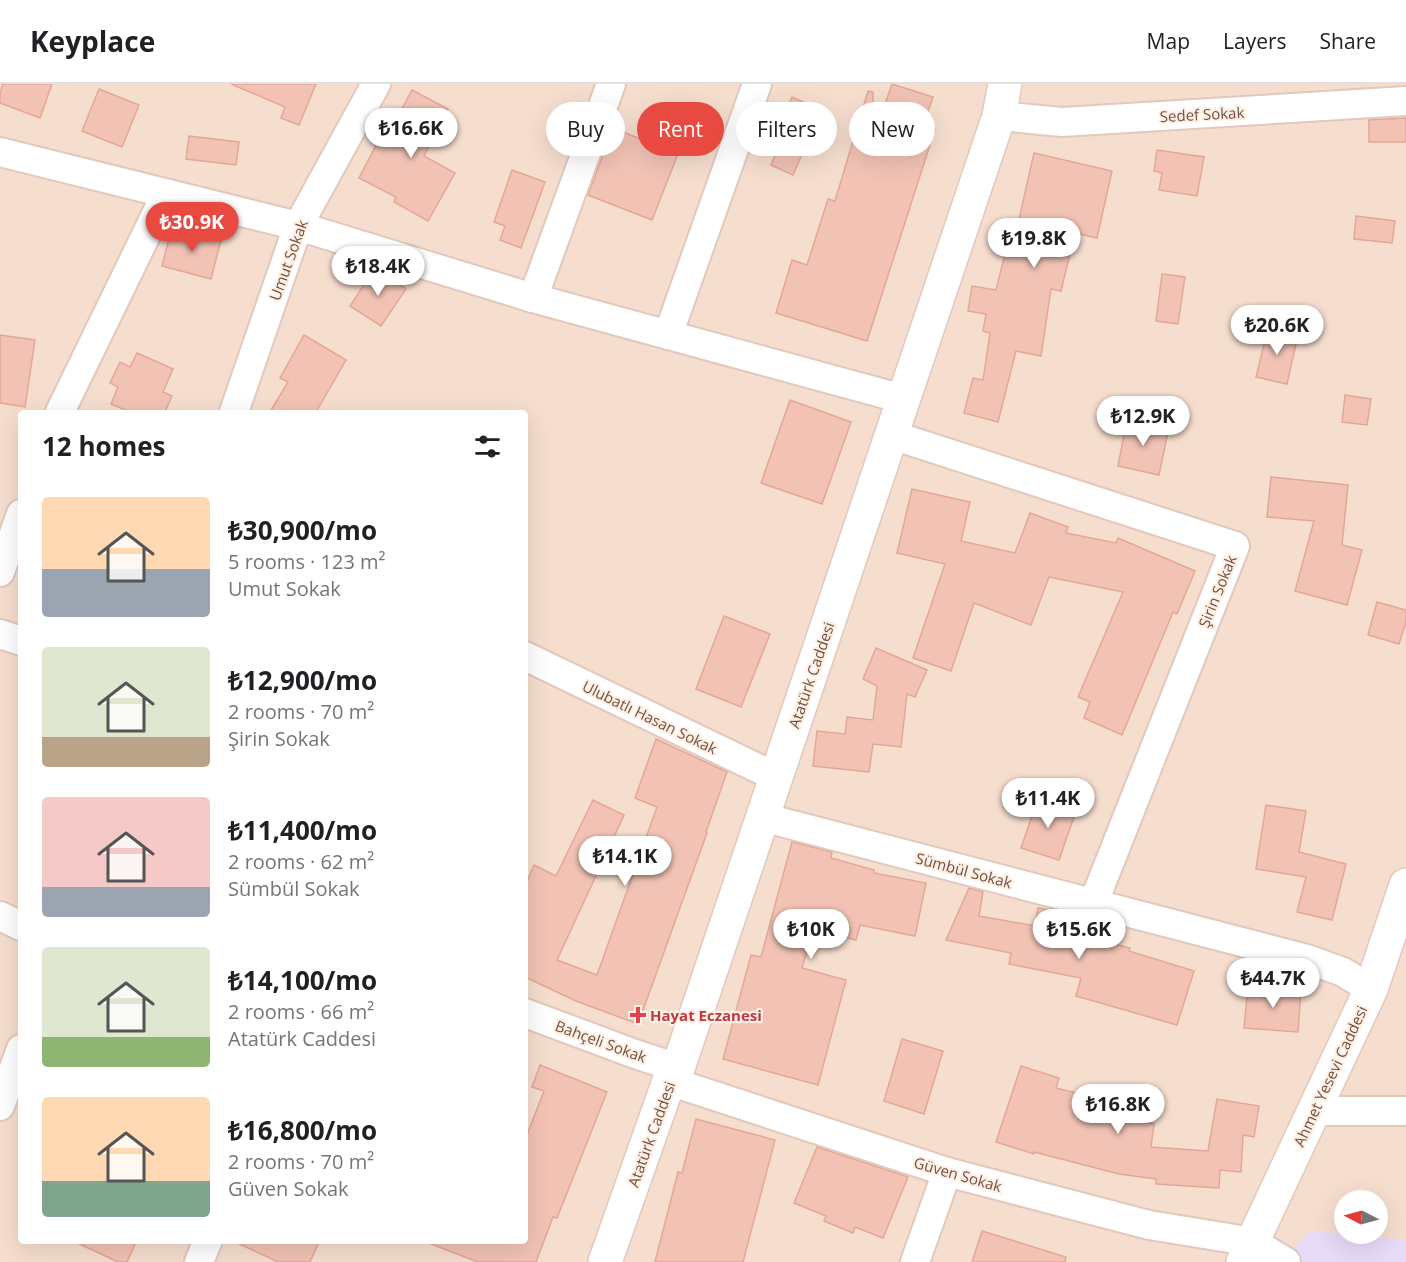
<!DOCTYPE html>
<html lang="en">
<head>
<meta charset="utf-8">
<style>
	:root { --surface:#fff; --page:#f6f6f6; --text:#202124; --muted:#757577; --line:#e0e0e0; --accent:#e84a41 }
	body { margin:0; font-family:"Open Sans",sans-serif; background:var(--page); color:var(--text); height:100vh; display:flex; flex-direction:column; font-size:22px; white-space:nowrap }
	* { box-sizing:border-box; margin:0 }
	p { font-size:20px; color:var(--muted) }
	.icon { flex:none; width:33px; height:33px; fill:none; stroke:currentColor; stroke-width:2; stroke-linecap:round; stroke-linejoin:round }
	.map { position:relative; flex:1; overflow:hidden }
	.sheet { position:absolute; left:18px; top:326px; width:510px; height:834px; display:flex; flex-direction:column; background:var(--surface); border-radius:6px; box-shadow:0 6px 24px #0002 }
	.sheet>* { flex:none }
	.banner { position:absolute; left:546px; top:18px; width:570px; height:54px; display:flex; gap:12px }
	.needle { width:39px; rotate:276deg }
	.fabs { position:absolute; left:1334px; top:1106px; display:grid; gap:12px }
	.fabs a { display:grid; place-items:center; width:54px; height:54px; border-radius:50%; background:var(--surface); box-shadow:0 6px 24px #0002; font-size:30px }
	.price { position:absolute; translate:-50% -51px; padding:0 14px; border-radius:21px; background:#fff; color:#222; font-size:20px; line-height:39px; filter:drop-shadow(0 2px 3px #0008) }
	.price::after { content:''; position:absolute; left:50%; top:36px; width:18px; height:14px; margin-left:-9px; background:inherit; clip-path:polygon(0 0,100% 0,50% 100%) }
	.price.current { background:var(--accent); color:#fff }
	ul { padding:0; list-style:none }
	li { display:flex; align-items:center; gap:18px; height:150px; padding:0 24px }
	li span { display:grid; place-items:center; flex:none; width:168px; height:120px; border-radius:6px; color:#555 }
	li>.icon { margin-inline-start:auto }
	span .icon { width:72px; height:72px; fill:#fffc; stroke-width:1 }
	li b { font-size:26px }
	h2 { display:flex; justify-content:space-between; align-items:center; height:72px; padding:0 24px; font-size:26px }
	.tag { padding:0 21px; border-radius:27px; background:var(--surface); box-shadow:0 6px 24px #0002; font-size:21px; line-height:54px }
	.tag.current { background:var(--accent); color:#fff }
	header { display:flex; align-items:center; gap:36px; box-sizing:border-box; height:84px; padding:0 30px; background:var(--surface); border-bottom:2px solid var(--line) }
	header strong { font-size:28px }
	nav { display:flex; gap:33px; margin-inline-start:auto; font-size:21px }
	.map>svg:first-child { display:block }
	.residential { fill:#f6decf; fill-rule:evenodd }
	.education { fill:#e8dbf8 }
	.building { fill:#f2c3b5; stroke:#e4a796; stroke-width:1.5 }
	.lines { fill:none; stroke-linecap:round; stroke-linejoin:round }
	.minor-casing { stroke:#e2c8bd; stroke-width:32 }
	.tertiary-casing { stroke:#e2c8bd; stroke-width:36 }
	.minor { stroke:#fff; stroke-width:28 }
	.tertiary { stroke:#fff; stroke-width:33 }
	.health-dot { fill:#e0444e; stroke:#fff0e4; stroke-width:2 }
	.labels { text-anchor:middle; dominant-baseline:central; stroke-width:4.5; stroke-linejoin:round; paint-order:stroke }
	.street-label { font-size:15px; fill:#714f46; stroke:#fff0e4 }
	.health-label { font-size:15px; font-weight:bold; fill:#be3a42; stroke:#fff0e4; text-anchor:start }
</style>
</head>
<body>
<header>
<strong>Keyplace</strong>
<nav><a>Map</a><a>Layers</a><a>Share</a></nav>
</header>
<div class="map">
<svg width="1406" height="1178" viewBox="0 0 1406 1178">
	<rect width="100%" height="100%" fill="#fcebde"/>
	<!-- residential -->
	<path class="residential" d="M 0,0 L 1406,0 L 1406,1178 L 0,1178 ZM 21,328 L 525,328 L 525,1156 L 21,1156 ZM 1344,1116 L 1377,1116 L 1377,1149 L 1344,1149 Z"/>
	<!-- education -->
	<path class="education" d="M 1310,1147 L 1369,1151 L 1406,1157 L 1406,1178 L 1282,1178 Z"/>
	<!-- building -->
	<g class="building">
		<path d="M 3,0 L 52,0 L 40,34 L 0,19 L 0,9 Z"/>
		<path d="M 231,0 L 316,0 L 299,41 L 281,34 L 285,23 Z"/>
		<path d="M 892,0 L 933,13 L 923,42 L 935,45 L 867,257 L 776,229 L 792,176 L 807,181 L 828,115 L 835,117 L 868,7 L 873,8 L 873,26 L 882,29 Z"/>
		<path d="M 99,5 L 139,21 L 122,63 L 82,47 Z"/>
		<path d="M 412,6 L 448,25 L 424,72 L 455,89 L 428,137 L 394,118 L 396,113 L 359,94 L 380,54 L 385,56 Z"/>
		<path d="M 792,13 L 821,26 L 793,91 L 771,81 L 780,60 L 773,58 Z"/>
		<path d="M 1406,34 L 1406,58 L 1369,58 L 1369,36 Z"/>
		<path d="M 613,44 L 678,70 L 652,136 L 588,111 Z"/>
		<path d="M 189,52 L 239,58 L 236,81 L 186,75 Z"/>
		<path d="M 1157,66 L 1204,73 L 1197,112 L 1159,106 L 1162,89 L 1154,87 Z"/>
		<path d="M 1034,69 L 1112,87 L 1097,154 L 1075,149 L 1061,207 L 1051,205 L 1041,272 L 1016,267 L 998,338 L 964,329 L 973,294 L 983,296 L 990,249 L 983,247 L 986,230 L 968,227 L 972,202 L 996,206 L 1013,138 L 1018,140 Z"/>
		<path d="M 512,86 L 545,98 L 521,164 L 500,156 L 505,142 L 494,138 Z"/>
		<path d="M 1356,132 L 1395,137 L 1392,159 L 1354,155 Z"/>
		<path d="M 172,143 L 221,156 L 211,195 L 162,182 Z"/>
		<path d="M 375,184 L 406,205 L 381,242 L 350,222 Z"/>
		<path d="M 1162,190 L 1185,193 L 1178,240 L 1156,237 Z"/>
		<path d="M 1268,244 L 1298,251 L 1287,300 L 1256,293 Z"/>
		<path d="M 0,251 L 35,256 L 25,323 L 0,319 Z"/>
		<path d="M 304,251 L 346,276 L 316,328 L 270,328 L 288,298 L 280,294 Z"/>
		<path d="M 137,269 L 173,285 L 163,308 L 172,312 L 165,328 L 130,328 L 111,320 L 118,303 L 110,299 L 120,278 L 130,283 Z"/>
		<path d="M 1345,311 L 1371,315 L 1367,341 L 1342,338 Z"/>
		<path d="M 790,316 L 851,338 L 822,420 L 761,399 Z"/>
		<path d="M 1127,335 L 1169,343 L 1159,391 L 1118,382 Z"/>
		<path d="M 1271,393 L 1348,401 L 1342,461 L 1362,466 L 1347,521 L 1295,507 L 1314,437 L 1267,433 Z"/>
		<path d="M 912,405 L 970,418 L 961,457 L 1015,469 L 1030,429 L 1068,443 L 1066,449 L 1116,459 L 1118,454 L 1195,487 L 1177,530 L 1173,528 L 1122,651 L 1084,634 L 1090,618 L 1078,613 L 1123,508 L 1049,493 L 1031,541 L 974,519 L 951,587 L 913,574 L 945,480 L 897,469 Z"/>
		<path d="M 1377,518 L 1406,526 L 1406,538 L 1399,560 L 1368,551 Z"/>
		<path d="M 724,532 L 770,550 L 741,623 L 696,605 Z"/>
		<path d="M 876,564 L 927,586 L 915,613 L 907,610 L 901,663 L 873,660 L 869,688 L 813,682 L 817,647 L 845,650 L 847,633 L 873,636 L 877,602 L 863,595 Z"/>
		<path d="M 656,655 L 727,688 L 706,748 L 707,749 L 638,940 L 576,917 L 525,893 L 525,802 L 534,781 L 556,792 L 593,716 L 624,731 L 557,876 L 597,891 L 657,723 L 635,714 Z"/>
		<path d="M 1038,714 L 1076,727 L 1059,776 L 1021,764 Z"/>
		<path d="M 1266,721 L 1306,727 L 1299,768 L 1346,780 L 1332,836 L 1297,828 L 1306,793 L 1256,785 Z"/>
		<path d="M 792,758 L 832,768 L 831,774 L 874,786 L 874,789 L 926,799 L 915,852 L 860,841 L 856,856 L 813,844 L 802,884 L 846,896 L 818,1001 L 723,975 L 751,871 L 761,873 Z"/>
		<path d="M 969,804 L 983,808 L 979,832 L 1035,842 L 1038,824 L 1059,828 L 1074,831 L 1071,849 L 1130,864 L 1129,867 L 1194,887 L 1177,941 L 1076,912 L 1081,894 L 1009,880 L 1011,869 L 946,856 Z"/>
		<path d="M 1248,902 L 1301,906 L 1298,948 L 1244,944 Z"/>
		<path d="M 902,955 L 943,967 L 924,1030 L 884,1017 Z"/>
		<path d="M 540,981 L 607,1008 L 557,1134 L 553,1133 L 536,1178 L 478,1178 L 426,1158 L 427,1156 L 525,1156 L 525,1056 L 544,1007 L 532,1003 Z"/>
		<path d="M 1021,982 L 1059,994 L 1056,1004 L 1112,1018 L 1108,1033 L 1154,1040 L 1151,1063 L 1208,1067 L 1217,1015 L 1259,1022 L 1254,1053 L 1243,1051 L 1241,1088 L 1220,1086 L 1219,1104 L 1156,1100 L 1156,1095 L 1119,1090 L 1034,1068 L 1034,1070 L 996,1058 Z"/>
		<path d="M 696,1035 L 775,1056 L 743,1178 L 655,1178 L 678,1088 L 682,1089 Z"/>
		<path d="M 817,1063 L 908,1093 L 883,1154 L 855,1143 L 853,1149 L 824,1137 L 826,1132 L 794,1119 Z"/>
		<path d="M 982,1147 L 1066,1173 L 1065,1178 L 972,1178 Z"/>
		<path d="M 71,1156 L 137,1156 L 127,1178 L 118,1178 Z"/>
		<path d="M 231,1156 L 320,1156 L 310,1178 L 278,1178 Z"/>
	</g>
	<g class="lines">
		<!-- minor casing -->
		<g class="minor-casing">
			<g id="minor">
				<path d="M 999,32 L 1062,38 L 1406,17"/>
				<path d="M 0,68 L 298,142 L 533,214 L 903,315"/>
				<path d="M 533,214 L 611,0"/>
				<path d="M 668,251 L 757,0"/>
				<path d="M 60,328 L 166,110"/>
				<path d="M 234,328 L 298,142 L 376,0"/>
				<path d="M 892,351 L 1235,462 L 1093,820"/>
				<path d="M 0,488 L 21,430"/>
				<path d="M 0,550 L 21,557"/>
				<path d="M 525,572 L 776,693"/>
				<path d="M 762,733 L 1307,875 L 1343,888 L 1371,905"/>
				<path d="M 0,832 L 21,842"/>
				<path d="M 525,929 L 635,970 L 678,984"/>
				<path d="M 669,997 L 947,1088 L 1149,1141 L 1253,1158 L 1286,1178"/>
				<path d="M 0,1022 L 21,965"/>
				<path d="M 1312,1027 L 1406,1027"/>
				<path d="M 199,1178 L 208,1156"/>
				<path d="M 915,1178 L 947,1088"/>
			</g>
		</g>
		<!-- tertiary casing -->
		<g class="tertiary-casing">
			<g id="tertiary">
				<path d="M 605,1178 L 669,997 L 678,984 L 999,32 L 1005,0"/>
				<path d="M 1243,1178 L 1371,905 L 1406,801"/>
			</g>
		</g>
		<!-- minor -->
		<use href="#minor" class="minor"/>
		<!-- tertiary -->
		<use href="#tertiary" class="tertiary"/>
	</g>
	<!-- markers -->
	<path class="health-dot" d="M635 922h6v6h6v6h-6v6h-6v-6h-6v-6h6z"/>
	<g class="labels">
		<!-- street labels -->
		<g class="street-label">
			<text transform="translate(1202 30) rotate(-3)">Sedef Sokak</text>
			<text transform="translate(288 176) rotate(-70)">Umut Sokak</text>
			<text transform="translate(1217 507) rotate(-68)">Şirin Sokak</text>
			<text transform="translate(811 591) rotate(-71)">Atatürk Caddesi</text>
			<text transform="translate(650 633) rotate(26)">Ulubatlı Hasan Sokak</text>
			<text transform="translate(964 786) rotate(15)">Sümbül Sokak</text>
			<text transform="translate(601 957) rotate(20)">Bahçeli Sokak</text>
			<text transform="translate(1330 992) rotate(-65)">Ahmet Yesevi Caddesi</text>
			<text transform="translate(651 1050) rotate(-70)">Atatürk Caddesi</text>
			<text transform="translate(958 1090) rotate(16)">Güven Sokak</text>
		</g>
		<!-- health labels -->
		<g class="health-label">
			<text x="650" y="931">Hayat Eczanesi</text>
		</g>
	</g>
</svg>
<div class="fabs">
<a><svg class="needle" viewBox="-14 -14 28 28"><path d="M0-13l5 13h-10z" fill="#e53935"/><path d="M0 13l5-13h-10z" fill="#757577"/></svg></a>
</div>
<b class="price" style="left:411px;top:75px">₺16.6K</b>
<b class="price current" style="left:192px;top:169px">₺30.9K</b>
<b class="price" style="left:1034px;top:185px">₺19.8K</b>
<b class="price" style="left:378px;top:213px">₺18.4K</b>
<b class="price" style="left:1277px;top:272px">₺20.6K</b>
<b class="price" style="left:1143px;top:363px">₺12.9K</b>
<b class="price" style="left:1048px;top:745px">₺11.4K</b>
<b class="price" style="left:625px;top:803px">₺14.1K</b>
<b class="price" style="left:811px;top:876px">₺10K</b>
<b class="price" style="left:1079px;top:876px">₺15.6K</b>
<b class="price" style="left:1273px;top:925px">₺44.7K</b>
<b class="price" style="left:1118px;top:1051px">₺16.8K</b>
<div class="banner">
<a class="tag">Buy</a>
<a class="tag current">Rent</a>
<a class="tag">Filters</a>
<a class="tag">New</a>
</div>
<section class="sheet">
<h2>12 homes<svg class="icon" aria-label="filters" viewBox="0 0 24 24"><path d="M4 7h16M4 17h16"/><circle cx="9" cy="7" r="2"/><circle cx="15" cy="17" r="2"/></svg></h2>
<ul>
<li><span style="background:linear-gradient(#ffd9b3 60%,#9aa5b1 0)"><svg class="icon" aria-label="home" viewBox="0 0 24 24"><path d="M3 11l9-7 9 7M6 9v11h12V9"/></svg></span><div><b>₺30,900/mo</b><p>5 rooms · 123 m²</p><p>Umut Sokak</p></div></li>
<li><span style="background:linear-gradient(#dfe7d0 75%,#b9a48a 0)"><svg class="icon" aria-label="home" viewBox="0 0 24 24"><path d="M3 11l9-7 9 7M6 9v11h12V9"/></svg></span><div><b>₺12,900/mo</b><p>2 rooms · 70 m²</p><p>Şirin Sokak</p></div></li>
<li><span style="background:linear-gradient(#f6c9c9 75%,#9aa5b1 0)"><svg class="icon" aria-label="home" viewBox="0 0 24 24"><path d="M3 11l9-7 9 7M6 9v11h12V9"/></svg></span><div><b>₺11,400/mo</b><p>2 rooms · 62 m²</p><p>Sümbül Sokak</p></div></li>
<li><span style="background:linear-gradient(#dfe7d0 75%,#8fb573 0)"><svg class="icon" aria-label="home" viewBox="0 0 24 24"><path d="M3 11l9-7 9 7M6 9v11h12V9"/></svg></span><div><b>₺14,100/mo</b><p>2 rooms · 66 m²</p><p>Atatürk Caddesi</p></div></li>
<li><span style="background:linear-gradient(#ffd9b3 70%,#7fa58c 0)"><svg class="icon" aria-label="home" viewBox="0 0 24 24"><path d="M3 11l9-7 9 7M6 9v11h12V9"/></svg></span><div><b>₺16,800/mo</b><p>2 rooms · 70 m²</p><p>Güven Sokak</p></div></li>
</ul>
</section>
</div>
</body>
</html>
